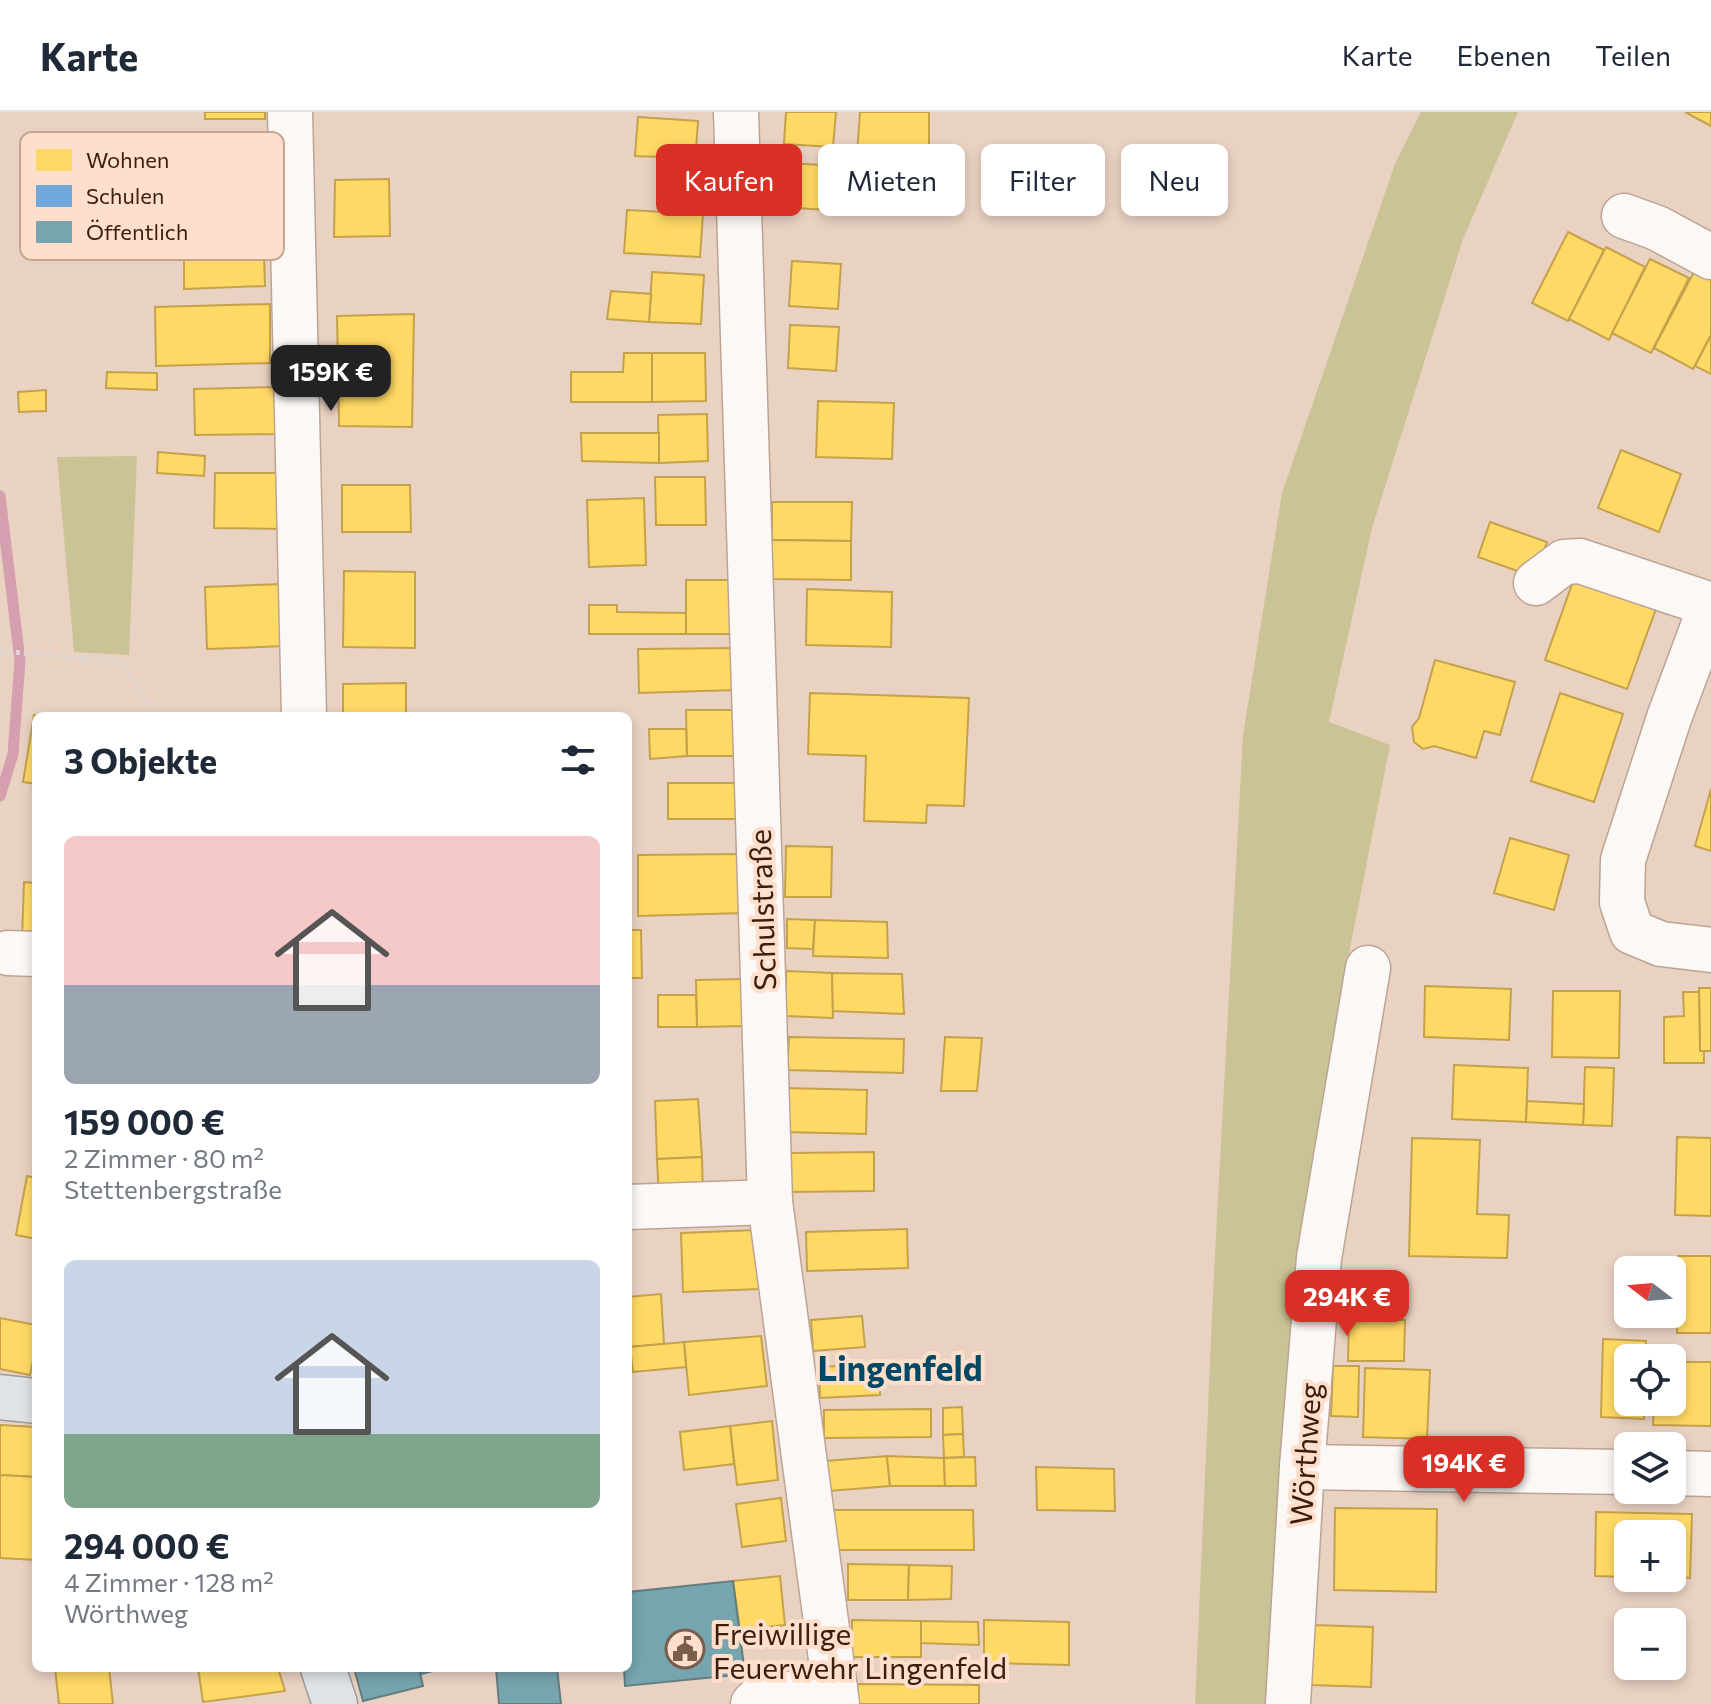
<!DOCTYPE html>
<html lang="de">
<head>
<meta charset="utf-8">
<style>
	:root { --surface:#fff; --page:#f6f6f7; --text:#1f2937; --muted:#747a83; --line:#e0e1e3; --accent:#d93025 }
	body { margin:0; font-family:Commissioner,sans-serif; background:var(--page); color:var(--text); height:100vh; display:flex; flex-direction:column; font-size:30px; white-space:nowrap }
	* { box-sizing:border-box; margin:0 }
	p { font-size:26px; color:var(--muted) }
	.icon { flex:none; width:44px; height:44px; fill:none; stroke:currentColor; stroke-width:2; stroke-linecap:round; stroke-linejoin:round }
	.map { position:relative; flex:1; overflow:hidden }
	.details { position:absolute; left:32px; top:600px; width:600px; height:960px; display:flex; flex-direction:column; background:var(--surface); border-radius:12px; box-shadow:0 4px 12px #0003 }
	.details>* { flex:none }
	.guide { position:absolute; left:656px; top:32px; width:760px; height:72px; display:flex; gap:16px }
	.needle { width:52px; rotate:286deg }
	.fabs { position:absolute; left:1614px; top:1144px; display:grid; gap:16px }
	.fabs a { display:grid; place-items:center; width:72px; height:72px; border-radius:12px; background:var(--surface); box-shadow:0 4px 12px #0003; font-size:40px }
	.price { position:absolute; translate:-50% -68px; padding:0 18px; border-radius:16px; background:var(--accent); color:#fff; font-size:26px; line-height:52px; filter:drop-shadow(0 2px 4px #0008) }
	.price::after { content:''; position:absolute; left:50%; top:48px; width:24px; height:18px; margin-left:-12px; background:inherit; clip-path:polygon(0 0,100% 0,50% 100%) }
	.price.on { background:#222; color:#fff }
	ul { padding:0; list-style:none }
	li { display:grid; align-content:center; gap:16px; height:424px; padding:0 32px }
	li span { display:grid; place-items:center; height:248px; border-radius:12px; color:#555 }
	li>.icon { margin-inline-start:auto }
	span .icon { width:144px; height:144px; fill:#fffc; stroke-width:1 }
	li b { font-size:34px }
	h2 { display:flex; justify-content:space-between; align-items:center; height:96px; padding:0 32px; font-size:34px }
	.chip { padding:0 28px; border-radius:12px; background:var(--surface); box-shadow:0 4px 12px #0003; font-size:28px; line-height:72px }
	.chip.on { background:var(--accent); color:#fff }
	header { display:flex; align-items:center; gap:48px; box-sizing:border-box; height:112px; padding:0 40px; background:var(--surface); border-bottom:2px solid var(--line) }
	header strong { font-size:38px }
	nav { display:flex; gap:44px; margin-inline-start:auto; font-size:28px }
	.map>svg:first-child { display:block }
	.green { fill:#cac396 }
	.homes { fill:#ffd966; stroke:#c4a14b; stroke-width:2 }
	.schools { fill:#6fa8dc; stroke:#5f7f9d; stroke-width:2 }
	.public { fill:#76a5af; stroke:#647d7e; stroke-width:2 }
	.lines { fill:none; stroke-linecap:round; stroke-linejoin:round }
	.stream { stroke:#d69faf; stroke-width:11 }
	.minor-casing { stroke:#bca494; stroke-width:47 }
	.major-casing { stroke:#9b9c9a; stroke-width:47 }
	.path { stroke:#e0d7d1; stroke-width:5; stroke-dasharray:4 4; stroke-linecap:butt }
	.minor { stroke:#fcf8f6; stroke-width:44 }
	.major { stroke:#dfe3e5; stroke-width:44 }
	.labels { text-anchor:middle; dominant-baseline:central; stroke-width:8; stroke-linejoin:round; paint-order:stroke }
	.street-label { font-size:30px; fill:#3b1f0b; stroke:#fedfcc }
	.poi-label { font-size:30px; fill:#3b1f0b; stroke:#fedfcc; text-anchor:start }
	.quarter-label { font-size:34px; font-weight:bold; fill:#004966; stroke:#fedfcc }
	.key { fill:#fedfcc; stroke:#c4a592; stroke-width:2 }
	.key-label { font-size:22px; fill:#3b1f0b }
</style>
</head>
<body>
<header>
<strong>Karte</strong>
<nav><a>Karte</a><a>Ebenen</a><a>Teilen</a></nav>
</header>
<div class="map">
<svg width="1711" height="1592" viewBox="0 0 1711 1592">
	<rect width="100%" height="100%" fill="#ead2c3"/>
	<!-- green -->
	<g class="green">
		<path d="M 1421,0 L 1518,0 L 1463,127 L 1372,416 L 1329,610 L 1390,633 L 1351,831 L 1307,1095 L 1291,1214 L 1266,1592 L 1195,1592 L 1214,1160 L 1243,623 L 1282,381 L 1395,52 Z"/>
		<path d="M 137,344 L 129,543 L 74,540 L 57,345 Z"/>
	</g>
	<!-- homes -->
	<g class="homes">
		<rect x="205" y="0" width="60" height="7"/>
		<path d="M 786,0 L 836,0 L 833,35 L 784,32 Z"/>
		<path d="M 860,0 L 929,0 L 929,45 L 857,43 Z"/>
		<path d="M 1685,0 L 1711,0 L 1711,14 Z"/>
		<path d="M 638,5 L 698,9 L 693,83 L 659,81 L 662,45 L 635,44 Z"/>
		<path d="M 784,51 L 844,54 L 842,99 L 782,95 Z"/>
		<path d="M 389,67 L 390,124 L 334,125 L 335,68 Z"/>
		<path d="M 627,98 L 703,102 L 700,145 L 624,141 Z"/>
		<path d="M 263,110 L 265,174 L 184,177 L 184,112 Z"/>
		<path d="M 1568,120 L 1604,138 L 1568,209 L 1532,191 Z"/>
		<path d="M 1606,135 L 1645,155 L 1609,228 L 1569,207 Z"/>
		<path d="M 1650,147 L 1689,166 L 1651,241 L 1612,221 Z"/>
		<path d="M 792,149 L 841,152 L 838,197 L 789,194 Z"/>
		<path d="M 1695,158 L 1711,166 L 1711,223 L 1693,257 L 1654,236 Z"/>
		<path d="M 652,160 L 704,163 L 701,212 L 649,210 Z"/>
		<path d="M 611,179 L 651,182 L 649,210 L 607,207 Z"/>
		<path d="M 270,192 L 270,251 L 156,254 L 155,195 Z"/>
		<path d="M 414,202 L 412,315 L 339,314 L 337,204 Z"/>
		<path d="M 790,213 L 839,215 L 836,259 L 788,256 Z"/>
		<path d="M 1711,223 L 1711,262 L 1695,254 Z"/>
		<path d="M 624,241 L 652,241 L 652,290 L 571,290 L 571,260 L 623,260 Z"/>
		<path d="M 652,241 L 705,241 L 706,289 L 652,290 Z"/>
		<path d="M 107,260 L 157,261 L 157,278 L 106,276 Z"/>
		<path d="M 276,275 L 278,322 L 195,323 L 194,277 Z"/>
		<path d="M 46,278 L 46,299 L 19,300 L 18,280 Z"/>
		<path d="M 818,289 L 894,291 L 892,347 L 816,345 Z"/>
		<path d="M 707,302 L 708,349 L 659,351 L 658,303 Z"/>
		<path d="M 581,321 L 659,321 L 659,351 L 582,349 Z"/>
		<path d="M 1621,338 L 1681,362 L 1659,420 L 1598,396 Z"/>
		<path d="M 158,340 L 205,344 L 204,364 L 157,361 Z"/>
		<path d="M 215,361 L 284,361 L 284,417 L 214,416 Z"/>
		<path d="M 655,365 L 705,365 L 706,413 L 656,413 Z"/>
		<path d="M 342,373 L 410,373 L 411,420 L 342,420 Z"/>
		<path d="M 644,386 L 646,453 L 589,455 L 587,388 Z"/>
		<path d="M 772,390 L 852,390 L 851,429 L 772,428 Z"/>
		<path d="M 1490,410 L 1547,430 L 1534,465 L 1478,445 Z"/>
		<path d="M 772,428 L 851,429 L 851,468 L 772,467 Z"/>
		<path d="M 344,459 L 415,460 L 415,536 L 343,535 Z"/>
		<path d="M 1576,461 L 1658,491 L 1627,577 L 1545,548 Z"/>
		<path d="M 686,468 L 730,468 L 731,522 L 686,522 Z"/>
		<path d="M 283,472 L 286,534 L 207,537 L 205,475 Z"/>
		<path d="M 807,477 L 892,480 L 891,535 L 806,533 Z"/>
		<path d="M 589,493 L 617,493 L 617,500 L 686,501 L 686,522 L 589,522 Z"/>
		<path d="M 735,536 L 735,578 L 639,581 L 638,537 Z"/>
		<path d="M 1435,548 L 1515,570 L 1500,623 L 1484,619 L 1476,646 L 1434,634 L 1423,637 L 1414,630 L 1412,615 L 1419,606 Z"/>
		<path d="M 406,571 L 406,604 L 343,604 L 343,572 Z"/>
		<path d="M 810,581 L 969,586 L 964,694 L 927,693 L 926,711 L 864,709 L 866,644 L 808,642 Z"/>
		<path d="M 1560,581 L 1623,602 L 1594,690 L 1531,669 Z"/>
		<path d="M 686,598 L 736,598 L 737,644 L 687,644 Z"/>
		<path d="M 34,603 L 38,604 L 36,672 L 23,670 Z"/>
		<path d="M 649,617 L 686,617 L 687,644 L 650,647 Z"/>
		<rect x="668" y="671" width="73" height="36"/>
		<path d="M 1711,677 L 1711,739 L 1695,734 Z"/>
		<path d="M 1510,726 L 1569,743 L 1554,798 L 1494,781 Z"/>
		<path d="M 786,734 L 832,735 L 831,785 L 785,785 Z"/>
		<path d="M 743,742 L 743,801 L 638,804 L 638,743 Z"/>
		<path d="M 24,770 L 36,771 L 36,828 L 22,827 Z"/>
		<path d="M 787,807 L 815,808 L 813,837 L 787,836 Z"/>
		<path d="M 815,808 L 887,810 L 888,846 L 813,844 Z"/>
		<path d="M 628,818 L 641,818 L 642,866 L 628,866 Z"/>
		<path d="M 786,859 L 832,861 L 833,906 L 786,904 Z"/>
		<path d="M 832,861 L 902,862 L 904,902 L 833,899 Z"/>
		<path d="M 744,867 L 745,914 L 697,915 L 696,868 Z"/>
		<path d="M 1425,874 L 1511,877 L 1509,928 L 1424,925 Z"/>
		<path d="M 1699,876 L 1711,876 L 1711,939 L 1700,939 Z"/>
		<path d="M 1553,879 L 1620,879 L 1619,946 L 1552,945 Z"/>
		<path d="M 1683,880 L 1699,880 L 1700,939 L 1704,939 L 1704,951 L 1664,951 L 1664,905 L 1684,904 Z"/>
		<path d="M 658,883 L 696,883 L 697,915 L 658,915 Z"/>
		<path d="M 789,925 L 904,927 L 903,961 L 787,958 Z"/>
		<path d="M 945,925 L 982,926 L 977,979 L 941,979 Z"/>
		<path d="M 1454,953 L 1528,956 L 1526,1010 L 1452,1007 Z"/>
		<path d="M 1585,955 L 1614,956 L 1612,1014 L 1583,1013 Z"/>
		<path d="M 785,976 L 867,978 L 866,1022 L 784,1020 Z"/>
		<path d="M 698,987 L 702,1045 L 657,1047 L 655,989 Z"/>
		<path d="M 1527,989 L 1584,992 L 1583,1013 L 1526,1010 Z"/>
		<path d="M 1677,1025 L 1711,1026 L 1711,1104 L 1675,1103 Z"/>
		<path d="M 1412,1026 L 1480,1028 L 1477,1102 L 1509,1103 L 1507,1146 L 1409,1144 Z"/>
		<path d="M 874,1040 L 874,1079 L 790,1080 L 789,1041 Z"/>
		<path d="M 702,1045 L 703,1085 L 659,1087 L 657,1047 Z"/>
		<path d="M 27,1064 L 36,1066 L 36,1127 L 16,1123 Z"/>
		<path d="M 907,1117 L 908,1156 L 807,1159 L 806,1120 Z"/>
		<path d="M 757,1118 L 759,1177 L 683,1180 L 681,1121 Z"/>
		<path d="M 1678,1144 L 1711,1144 L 1711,1221 L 1677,1221 Z"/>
		<path d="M 661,1182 L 664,1232 L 628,1235 L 628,1185 Z"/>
		<path d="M 862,1204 L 865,1235 L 813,1239 L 811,1208 Z"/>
		<path d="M 0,1206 L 36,1213 L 36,1233 L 30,1263 L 0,1257 Z"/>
		<path d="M 1349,1207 L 1405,1208 L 1404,1249 L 1348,1249 Z"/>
		<path d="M 761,1224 L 767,1274 L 689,1283 L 684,1230 Z"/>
		<path d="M 1603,1227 L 1646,1229 L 1646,1246 L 1628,1246 L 1628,1290 L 1644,1290 L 1644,1307 L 1601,1305 Z"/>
		<path d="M 684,1230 L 686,1255 L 633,1260 L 630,1235 Z"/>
		<path d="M 1672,1250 L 1711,1250 L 1711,1314 L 1653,1313 L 1654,1290 L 1672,1290 Z"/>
		<path d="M 879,1252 L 880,1283 L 820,1286 L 819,1255 Z"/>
		<path d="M 1333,1254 L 1359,1254 L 1358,1305 L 1331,1304 Z"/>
		<path d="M 1365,1256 L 1430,1258 L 1427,1327 L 1363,1325 Z"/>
		<path d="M 962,1295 L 963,1322 L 943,1323 L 943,1296 Z"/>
		<path d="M 931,1297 L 931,1325 L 824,1326 L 824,1298 Z"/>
		<path d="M 772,1309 L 778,1368 L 737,1373 L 730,1314 Z"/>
		<path d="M 0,1313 L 36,1315 L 36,1365 L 0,1363 Z"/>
		<path d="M 730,1314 L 734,1352 L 684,1358 L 680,1320 Z"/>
		<path d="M 963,1322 L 964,1345 L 944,1346 L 943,1323 Z"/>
		<path d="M 887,1344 L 890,1374 L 829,1379 L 826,1349 Z"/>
		<path d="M 887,1344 L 944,1346 L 945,1374 L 890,1374 Z"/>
		<path d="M 975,1345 L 976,1374 L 945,1374 L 944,1346 Z"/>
		<path d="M 1036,1355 L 1114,1357 L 1115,1399 L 1037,1398 Z"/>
		<path d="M 0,1363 L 36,1365 L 36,1448 L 0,1446 Z"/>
		<path d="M 781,1386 L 786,1429 L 742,1435 L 736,1392 Z"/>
		<path d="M 1335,1396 L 1437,1397 L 1436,1480 L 1334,1478 Z"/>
		<path d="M 832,1398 L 973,1398 L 974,1438 L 833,1438 Z"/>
		<path d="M 1596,1400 L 1692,1402 L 1690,1466 L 1672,1465 L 1672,1422 L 1628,1422 L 1628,1465 L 1595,1464 Z"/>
		<path d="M 848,1452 L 909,1453 L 908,1488 L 848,1488 Z"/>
		<path d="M 909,1453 L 952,1454 L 951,1487 L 908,1488 Z"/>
		<path d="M 780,1464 L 785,1513 L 740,1518 L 733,1469 Z"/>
		<path d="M 852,1508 L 921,1509 L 921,1545 L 852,1545 Z"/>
		<path d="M 984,1508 L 1069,1510 L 1069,1553 L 984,1551 Z"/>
		<path d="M 921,1509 L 978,1510 L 979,1533 L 921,1531 Z"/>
		<path d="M 1313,1513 L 1373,1515 L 1371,1575 L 1311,1573 Z"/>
		<path d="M 55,1556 L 109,1556 L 113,1592 L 59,1592 Z"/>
		<path d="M 198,1556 L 278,1556 L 285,1579 L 203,1590 Z"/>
		<path d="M 856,1572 L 979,1573 L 979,1592 L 856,1592 Z"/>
	</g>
	<!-- schools -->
	<path class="schools" d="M 419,1556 L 444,1556 L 421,1562 Z"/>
	<!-- public -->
	<g class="public">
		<path d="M 733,1469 L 745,1562 L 625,1574 L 624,1556 L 628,1556 L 628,1480 Z"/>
		<path d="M 354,1556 L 419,1556 L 423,1574 L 363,1589 Z"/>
		<path d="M 496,1556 L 557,1556 L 561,1592 L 499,1592 Z"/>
	</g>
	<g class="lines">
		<!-- stream -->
		<path class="stream" d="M 0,384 L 20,549 L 13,642 L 0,684"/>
		<!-- minor casing -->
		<g class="minor-casing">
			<g id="minor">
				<path d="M 290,0 L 304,604"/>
				<path d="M 736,0 L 770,1090 L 837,1592"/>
				<path d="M 1624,104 L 1657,116 L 1711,145"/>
				<path d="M 1536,471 L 1564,450 L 1580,449 L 1711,493"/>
				<path d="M 1711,493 L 1669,606 L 1623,748 L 1622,790 L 1632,820 L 1661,832 L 1711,838"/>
				<path d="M 8,841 L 36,842"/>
				<path d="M 628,1095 L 770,1090"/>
				<path d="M 1302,1355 L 1628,1360"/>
				<path d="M 1672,1361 L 1711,1362"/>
				<path d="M 753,1592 L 759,1586 L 835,1576"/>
				<path d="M 1288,1592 L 1302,1355 L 1319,1146 L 1368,856"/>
			</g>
		</g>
		<!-- major casing -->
		<g class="major-casing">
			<g id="major">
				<path d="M 0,1285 L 36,1289"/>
				<path d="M 323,1556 L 335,1592"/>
			</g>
		</g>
		<!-- path -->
		<path class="path" d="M 0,539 L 122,550 L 154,604"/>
		<!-- minor -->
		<use href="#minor" class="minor"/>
		<!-- major -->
		<use href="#major" class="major"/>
	</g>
	<!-- icons -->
	<defs>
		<g id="civic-ring" transform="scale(2)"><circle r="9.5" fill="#fedfcc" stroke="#785e4b" stroke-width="1.5"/><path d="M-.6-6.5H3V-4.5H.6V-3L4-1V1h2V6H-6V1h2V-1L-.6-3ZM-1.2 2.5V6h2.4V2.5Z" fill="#785e4b"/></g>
	</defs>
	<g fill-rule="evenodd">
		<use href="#civic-ring" x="685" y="1537"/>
	</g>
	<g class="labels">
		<!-- street labels -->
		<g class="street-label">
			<text transform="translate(761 798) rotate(-92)">Schulstraße</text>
			<text transform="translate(1304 1342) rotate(-86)">Wörthweg</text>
		</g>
		<!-- poi labels -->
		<g class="poi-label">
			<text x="713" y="1520">Freiwillige<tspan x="713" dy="34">Feuerwehr Lingenfeld</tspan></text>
		</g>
		<!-- quarter labels -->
		<g class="quarter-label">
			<text x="900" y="1255">Lingenfeld</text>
		</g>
	</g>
	<!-- legend -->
	<rect x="20" y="20" width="264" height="128" rx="12" class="key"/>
	<rect x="36" y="37" width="36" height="22" fill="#ffd966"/>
	<rect x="36" y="73" width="36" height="22" fill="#6fa8dc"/>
	<rect x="36" y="109" width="36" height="22" fill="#76a5af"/>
	<g class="key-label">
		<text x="86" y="56">Wohnen</text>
		<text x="86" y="92">Schulen</text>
		<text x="86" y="128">Öffentlich</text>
	</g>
</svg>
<div class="fabs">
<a><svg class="needle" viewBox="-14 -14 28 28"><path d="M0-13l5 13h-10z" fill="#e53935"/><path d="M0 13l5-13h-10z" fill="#747a83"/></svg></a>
<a><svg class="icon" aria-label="locate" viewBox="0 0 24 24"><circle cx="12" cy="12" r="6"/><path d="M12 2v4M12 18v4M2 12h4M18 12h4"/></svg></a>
<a><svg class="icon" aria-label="layers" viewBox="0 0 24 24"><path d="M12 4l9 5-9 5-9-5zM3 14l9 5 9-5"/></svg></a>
<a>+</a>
<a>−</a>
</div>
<b class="price on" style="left:331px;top:301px">159K €</b>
<b class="price" style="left:1347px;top:1226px">294K €</b>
<b class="price" style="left:1464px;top:1392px">194K €</b>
<div class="guide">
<a class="chip on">Kaufen</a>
<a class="chip">Mieten</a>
<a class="chip">Filter</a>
<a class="chip">Neu</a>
</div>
<section class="details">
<h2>3 Objekte<svg class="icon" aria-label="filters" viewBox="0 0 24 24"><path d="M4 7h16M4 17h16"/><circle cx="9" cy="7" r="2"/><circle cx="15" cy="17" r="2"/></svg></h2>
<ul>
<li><span style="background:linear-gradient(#f6c9c9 60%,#9aa5b1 0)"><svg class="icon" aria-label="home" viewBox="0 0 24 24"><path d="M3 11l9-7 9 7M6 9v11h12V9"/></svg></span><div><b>159 000 €</b><p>2 Zimmer · 80 m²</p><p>Stettenbergstraße</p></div></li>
<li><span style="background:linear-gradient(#c9d6e8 70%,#7fa58c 0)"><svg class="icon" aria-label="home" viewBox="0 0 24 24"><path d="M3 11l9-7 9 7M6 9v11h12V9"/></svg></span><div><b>294 000 €</b><p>4 Zimmer · 128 m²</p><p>Wörthweg</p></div></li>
</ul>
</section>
</div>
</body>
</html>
